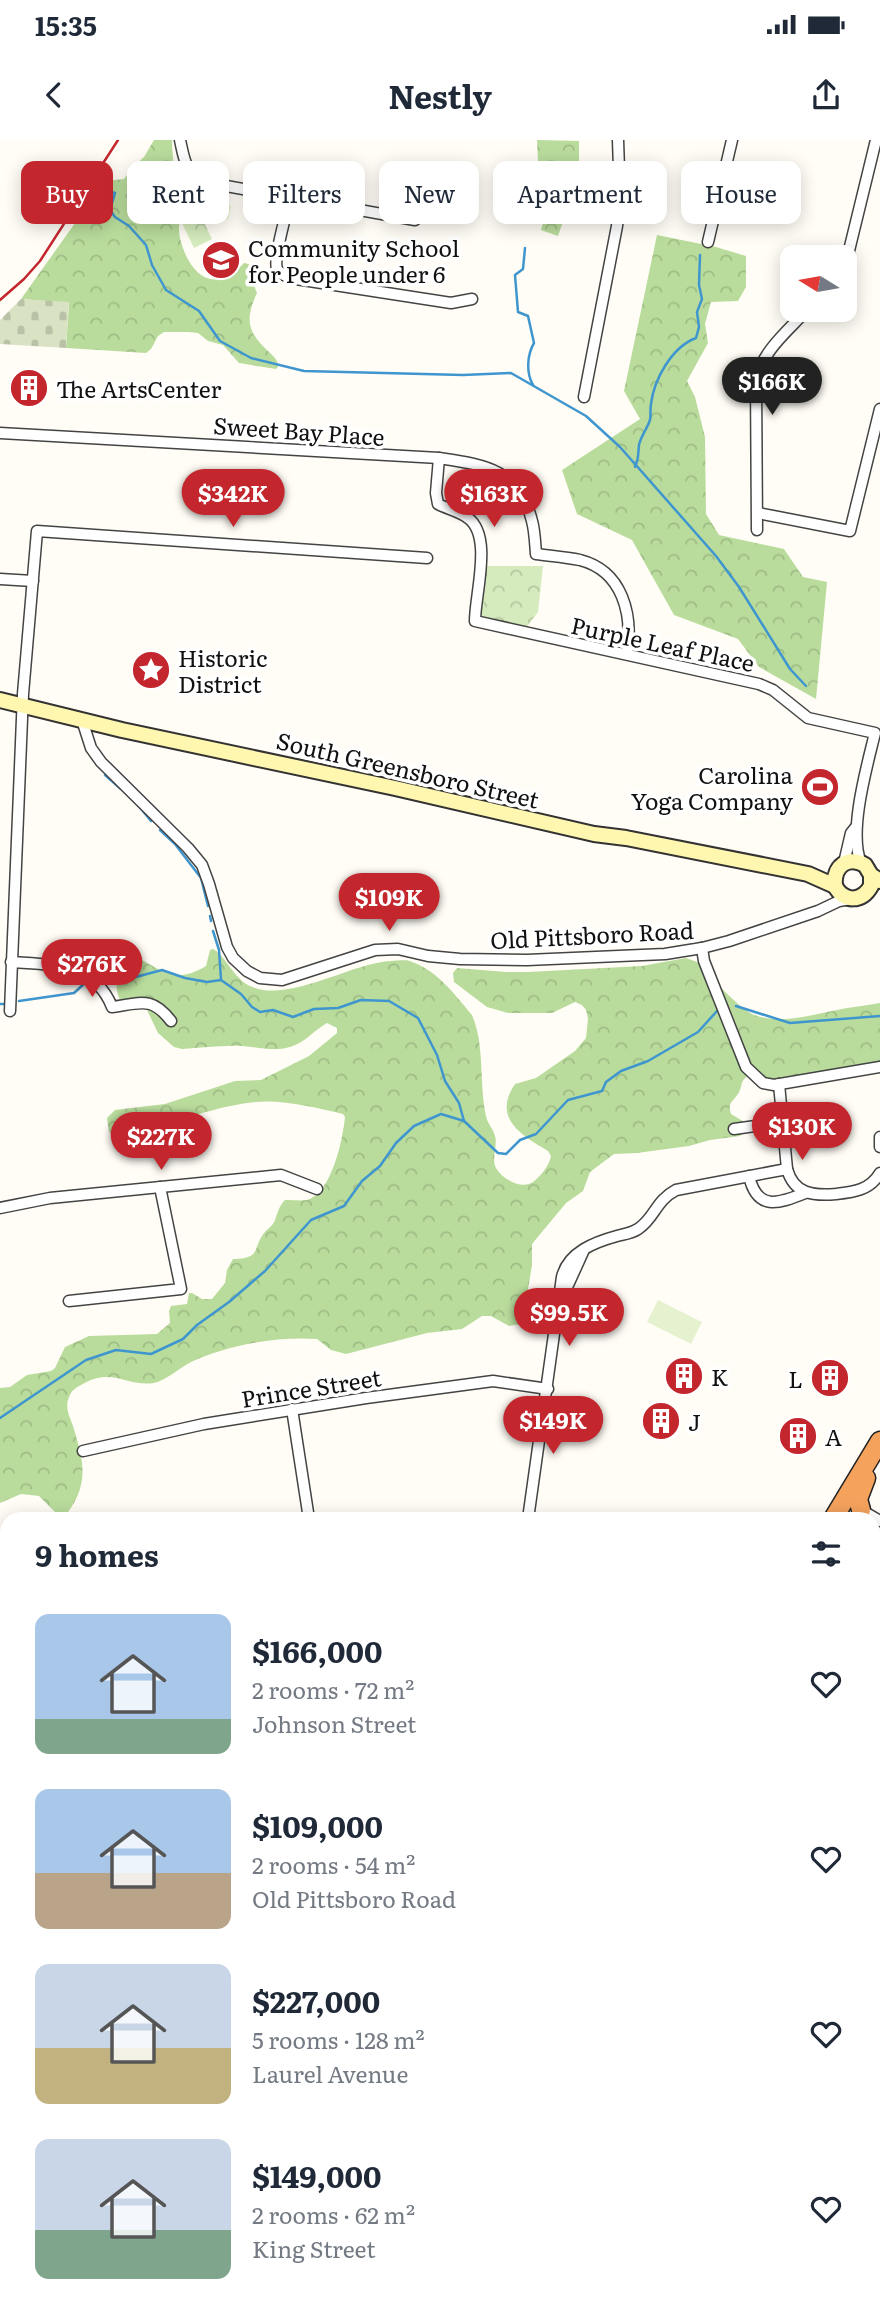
<!DOCTYPE html>
<html lang="en">
<head>
<meta charset="utf-8">
<style>
	:root { --surface:#fff; --page:#f2f2f3; --text:#1f2937; --muted:#747a83; --accent:#c4262e }
	body { margin:0; font-family:Literata,serif; background:var(--page); color:var(--text); height:100vh; display:flex; flex-direction:column; font-size:26px; white-space:nowrap }
	* { box-sizing:border-box; margin:0 }
	p { font-size:23px; color:var(--muted) }
	.icon { flex:none; width:38px; height:38px; fill:none; stroke:currentColor; stroke-width:2; stroke-linecap:round; stroke-linejoin:round }
	.map { position:relative; flex:1; overflow:hidden }
	.panel { position:absolute; left:0px; top:1372px; width:880px; height:800px; display:flex; flex-direction:column; background:var(--surface); border-radius:21px 21px 0 0; box-shadow:0 4px 18px #0003 }
	.panel>* { flex:none }
	.banner { position:absolute; left:21px; top:21px; width:838px; height:63px; display:flex; gap:14px }
	.needle { width:46px; rotate:281deg }
	.controls { position:absolute; left:780px; top:105px; display:grid; gap:14px }
	.controls a { display:grid; place-items:center; width:77px; height:77px; border-radius:14px; background:var(--surface); box-shadow:0 4px 18px #0003; font-size:35px }
	.price { position:absolute; translate:-50% -60px; padding:0 16px; border-radius:24px; background:var(--accent); color:#fff; font-size:23px; line-height:46px; filter:drop-shadow(0 2px 4px #0008) }
	.price::after { content:''; position:absolute; left:50%; top:42px; width:21px; height:16px; margin-left:-10px; background:inherit; clip-path:polygon(0 0,100% 0,50% 100%) }
	.price.on { background:#222; color:#fff }
	ul { padding:0; list-style:none }
	li { display:flex; align-items:center; gap:21px; height:175px; padding:0 35px }
	li span { display:grid; place-items:center; flex:none; width:196px; height:140px; border-radius:14px; color:#555 }
	li>.icon { margin-inline-start:auto }
	span .icon { width:84px; height:84px; fill:#fffc; stroke-width:1 }
	li b { font-size:30px }
	h2 { display:flex; justify-content:space-between; align-items:center; height:84px; padding:0 35px; font-size:30px }
	.tag { padding:0 24px; border-radius:14px; background:var(--surface); box-shadow:0 4px 18px #0003; font-size:24px; line-height:63px }
	.tag.on { background:var(--accent); color:#fff }
	.status { display:flex; justify-content:space-between; align-items:center; height:49px; padding:0 35px; background:var(--surface); direction:ltr }
	.status svg { height:19px; fill:currentColor }
	header { display:flex; justify-content:space-between; align-items:center; height:91px; padding:0 35px; background:var(--surface); font-size:32px; font-weight:700 }
	.map>svg:first-child { display:block }
	.forest { fill:url(#forest-crowns) }
	.cemetery { fill:url(#cemetery-stones) }
	.park { fill:url(#park-crowns) }
	.pitch { fill:#e6f2cf }
	.lines { fill:none; stroke-linecap:round; stroke-linejoin:round }
	.stream { stroke:#3f96cf; stroke-width:2.5 }
	.street-casing { stroke:#444; stroke-width:13 }
	.secondary-casing { stroke:#333; stroke-width:18 }
	.highway-casing { stroke:#222; stroke-width:21 }
	.street { stroke:#fff; stroke-width:10 }
	.secondary { stroke:#fff6b0; stroke-width:14 }
	.highway { stroke:#f5a25d; stroke-width:18 }
	.rail { stroke:#c4262e; stroke-width:2.5 }
	.labels { text-anchor:middle; dominant-baseline:central; stroke-width:7; stroke-linejoin:round; paint-order:stroke }
	.poi-label { font-size:23px; fill:#111; stroke:#fff; text-anchor:start }
	.street-label { font-size:23px; fill:#111; stroke:#fff }
</style>
</head>
<body>
<div class="status"><b>15:35</b><svg viewBox="0 0 49 12"><path d="M0 12V9h3v3zM5 12V6h3v6zM10 12V3h3v9zM15 12V0h3v12zM26 1h20v11H26zM47 4h2v5h-2z"/></svg></div>
<header><svg class="icon" aria-label="back" viewBox="0 0 24 24"><path d="M15 5l-7 7 7 7"/></svg>Nestly<svg class="icon" aria-label="share" viewBox="0 0 24 24"><path d="M12 15V3M7 8l5-5 5 5M5 13v7h14v-7"/></svg></header>
<div class="map">
<svg width="880" height="2171" viewBox="0 0 880 2171">
	<defs>
		<pattern id="forest-crowns" width="20" height="18" patternUnits="userSpaceOnUse" patternTransform="scale(1.75)"><rect width="20" height="18" fill="#b9dc9c"/><path d="M2 6a3 3 0 1 1 6 0M12 15a3 3 0 1 1 6 0" fill="none" stroke="#9ebc85"/></pattern>
		<pattern id="cemetery-stones" width="16" height="16" patternUnits="userSpaceOnUse" patternTransform="scale(1.75)"><rect width="16" height="16" fill="#d9e3c4"/><path d="M2 7V4a2 2 0 0 1 4 0v3zM10 15v-3a2 2 0 0 1 4 0v3z" fill="#b9c2a7"/></pattern>
		<pattern id="park-crowns" width="20" height="18" patternUnits="userSpaceOnUse" patternTransform="scale(1.75)"><rect width="20" height="18" fill="#d5ebbd"/><path d="M2 6a3 3 0 1 1 6 0M12 15a3 3 0 1 1 6 0" fill="none" stroke="#b6c8a1"/></pattern>
	</defs>
	<rect width="100%" height="100%" fill="#fffdf5"/>
	<!-- forest -->
	<g class="forest">
		<path d="M 154,0 L 172,0 C 172,21 177,40 180,60 C 182,73 177,85 180,98 C 189,135 214,156 244,123 L 253,125 L 250,136 L 257,153 C 244,181 248,193 270,213 C 275,218 278,220 278,227 L 276,229 L 239,223 L 223,205 L 208,201 L 198,193 L 188,192 L 164,192 L 158,196 L 151,209 L 146,213 L 66,208 L 69,163 L 21,159 L 105,41 L 124,39 L 133,27 L 144,17 Z"/>
		<path d="M 537,0 L 579,1 L 579,34 L 558,96 L 541,90 L 551,53 L 538,22 Z"/>
		<path d="M 657,95 L 716,107 L 746,116 L 746,147 L 738,161 L 711,162 L 705,184 L 708,203 L 687,241 L 695,257 L 705,297 L 706,374 L 719,395 L 784,409 L 803,437 L 827,442 L 816,559 L 759,527 L 738,499 L 674,475 L 632,400 L 577,374 L 562,330 L 640,279 L 624,251 Z"/>
		<path d="M 213,809 C 225,815 234,839 250,846 C 287,864 351,823 391,821 C 398,821 406,819 412,822 C 438,831 455,855 472,875 C 485,905 479,943 486,976 C 487,983 493,988 495,996 C 498,1005 491,1019 496,1028 C 502,1039 522,1050 533,1042 C 541,1036 549,1026 551,1016 L 548,1011 C 521,995 492,978 515,944 L 536,938 L 575,911 L 586,898 L 588,879 L 586,870 L 582,865 L 575,862 L 552,873 L 508,873 L 487,867 L 454,842 L 453,833 L 457,828 L 506,832 L 528,832 L 642,826 L 686,818 L 697,822 C 711,836 735,865 752,874 C 777,885 807,876 832,871 C 848,867 864,866 880,863 L 880,922 L 771,939 L 748,936 C 740,941 743,944 739,952 C 734,962 727,961 731,974 L 746,983 L 747,990 L 740,996 L 710,1000 L 689,1006 L 637,1013 L 614,1014 L 590,1032 L 583,1051 L 566,1063 L 532,1104 L 532,1125 L 523,1179 L 520,1184 L 509,1186 L 491,1176 L 482,1176 L 462,1189 L 427,1193 L 346,1214 L 331,1210 L 317,1199 C 277,1196 227,1205 191,1222 C 179,1228 167,1240 154,1243 C 125,1247 112,1226 81,1245 C 77,1247 72,1250 70,1255 C 64,1266 69,1275 73,1286 C 83,1319 90,1342 68,1372 L 65,1374 L 57,1374 L 39,1356 L 21,1354 L 0,1363 L 0,1248 L 10,1247 L 27,1235 L 51,1231 L 55,1228 L 65,1207 L 89,1196 L 157,1194 L 170,1183 L 169,1171 L 171,1166 L 187,1164 L 189,1153 L 192,1153 L 202,1159 L 212,1159 L 225,1143 L 227,1130 L 233,1119 C 262,1118 252,1109 264,1093 C 268,1088 273,1086 275,1080 C 278,1072 279,1066 285,1060 C 292,1060 301,1061 307,1060 C 332,1053 343,998 345,977 L 343,974 C 313,967 278,958 247,963 C 230,965 188,976 174,983 C 172,984 167,989 165,990 C 149,1000 124,1003 109,992 L 107,978 L 115,970 L 165,964 L 235,941 L 261,940 L 309,916 L 337,893 L 337,888 L 327,883 C 314,890 305,903 290,907 C 273,912 259,907 242,906 C 222,905 202,908 182,909 L 174,907 L 158,893 L 147,870 C 140,868 126,868 121,861 C 112,849 117,822 134,819 C 140,819 145,821 149,824 C 172,838 184,839 206,826 L 210,810 Z"/>
		<path d="M 873,1448 L 880,1463 L 880,1888 L 873,1891 Z"/>
		<path d="M 880,1932 L 880,2106 L 873,2102 L 873,1935 Z"/>
	</g>
	<!-- cemetery -->
	<path class="cemetery" d="M 21,159 L 69,162 L 66,208 L 0,204 L 0,180 Z"/>
	<!-- park -->
	<g class="park">
		<path d="M 197,68 L 212,99 L 194,108 L 179,77 Z"/>
		<path d="M 483,426 L 543,426 L 538,472 L 526,488 L 476,477 Z"/>
	</g>
	<!-- pitch -->
	<g class="pitch">
		<path d="M 206,62 L 231,66 L 228,79 L 204,75 Z"/>
		<path d="M 658,1160 L 702,1182 L 691,1204 L 647,1182 Z"/>
	</g>
	<g class="lines">
		<!-- stream -->
		<g class="stream">
			<path d="M 102,49 L 115,53 L 110,70 L 115,77 L 129,86 L 146,105 L 152,125 L 166,150 L 199,171 L 220,201 L 251,218 L 304,231 L 463,235 L 511,233 L 586,276 L 620,307 L 716,416 L 739,447 L 790,529 L 806,546"/>
			<path d="M 525,108 L 523,129 L 515,135 L 518,172 L 528,176 L 534,203 C 527,215 526,233 533,245"/>
			<path d="M 635,327 C 639,319 638,313 639,305 C 641,296 647,289 650,280 C 651,275 650,269 651,264 C 654,239 672,207 696,198 L 699,187 L 697,172 L 702,159 L 699,145 L 700,115"/>
			<path d="M 105,635 L 121,649"/>
			<path d="M 138,665 L 151,681"/>
			<path d="M 160,690 L 175,704 L 201,738 L 208,766"/>
			<path d="M 210,776 L 211,781"/>
			<path d="M 213,791 L 219,810 L 221,839"/>
			<path d="M 108,841 L 132,838 L 162,830 L 185,838 L 207,842 L 221,840 L 241,854 L 252,867 L 260,872 L 273,870 L 293,877 L 314,869 L 338,868 L 361,860 L 389,861 L 418,878 L 437,915 L 445,941 L 459,963 L 464,981"/>
			<path d="M 19,861 L 74,853 L 85,843"/>
			<path d="M 0,864 L 4,864"/>
			<path d="M 736,866 L 790,883 L 880,876"/>
			<path d="M 0,1278 L 86,1220 L 116,1210 L 151,1214 L 183,1199 L 197,1185 L 229,1162 L 265,1131 L 311,1080 L 344,1066 L 362,1041 L 380,1026 L 396,1003 L 414,986 L 441,974 L 464,981 L 498,1013 L 506,1014 L 520,1000 L 536,994 L 568,960 L 602,951 L 606,942 L 621,931 L 648,921 L 698,892 L 717,871"/>
			<path d="M 873,1469 L 880,1484"/>
			<path d="M 0,1660 L 7,1661"/>
		</g>
		<!-- street casing -->
		<g class="street-casing">
			<g id="street">
				<path d="M 180,0 C 184,18 185,33 204,42 L 415,80"/>
				<path d="M 290,58 C 287,71 273,119 277,129 C 281,136 290,137 296,139 L 451,163 L 472,159"/>
				<path d="M 708,102 L 732,0"/>
				<path d="M 845,127 L 876,0"/>
				<path d="M 584,257 L 617,86 L 620,59 L 618,0"/>
				<path d="M 0,293 L 439,318 C 485,325 519,329 532,381 C 535,392 535,403 536,414 C 551,416 566,417 580,420 C 623,431 633,475 627,513"/>
				<path d="M 439,318 L 436,353 L 438,364 C 447,369 459,371 468,378 C 493,396 475,454 475,481 L 759,544 L 773,550 L 808,578 L 875,593 C 867,626 848,692 861,723"/>
				<path d="M 758,373 L 850,391 L 880,269"/>
				<path d="M 757,390 L 756,240 C 763,210 787,192 807,170"/>
				<path d="M 0,439 L 33,441"/>
				<path d="M 82,580 L 91,608 L 101,622 L 188,708 L 202,725 L 209,744 L 227,807 L 233,818 L 247,831 L 260,838 L 282,840 L 375,810 L 398,809 L 428,816 L 460,819 L 527,820 L 665,814 L 702,808 L 729,801 L 818,771 L 839,761 L 851,759"/>
				<path d="M 844,723 L 851,693 L 855,688"/>
				<path d="M 702,808 L 704,821 L 746,927 L 763,943 L 774,945 L 880,927"/>
				<path d="M 11,822 C 52,825 95,823 112,867 C 141,863 152,856 171,881"/>
				<path d="M 10,871 L 23,554 L 37,391 L 427,418"/>
				<path d="M 779,944 L 787,1029 C 794,1054 813,1056 836,1054 C 854,1052 870,1050 880,1033"/>
				<path d="M 734,989 L 784,982"/>
				<path d="M 880,997 L 880,1007"/>
				<path d="M 749,1036 C 757,1071 778,1064 805,1053"/>
				<path d="M 0,1068 L 50,1058 L 281,1035 L 317,1049"/>
				<path d="M 563,1156 L 583,1112"/>
				<path d="M 69,1161 L 181,1149 L 160,1047"/>
				<path d="M 292,1269 L 309,1379"/>
				<path d="M 83,1311 L 204,1284 L 366,1258 L 493,1241 L 548,1249"/>
				<path d="M 861,1370 L 880,1381"/>
				<path d="M 528,1379 L 562,1137 C 568,1112 595,1102 617,1096 C 625,1094 632,1093 638,1089 C 655,1078 655,1061 676,1050 L 787,1029"/>
				<path d="M 0,1459 L 7,1458"/>
				<path d="M 0,1975 L 7,1975"/>
				<path d="M 0,2117 L 7,2117"/>
				<path d="M 670,2165 L 675,2171"/>
			</g>
		</g>
		<!-- secondary casing -->
		<g class="secondary-casing">
			<g id="secondary">
				<path d="M 0,560 L 122,590 L 395,648 L 594,694 L 626,698 L 808,734 L 835,746"/>
				<path d="M 871,735 L 871,746 C 862,762 844,763 835,746 C 833,726 848,715 865,725 L 871,735 L 880,741"/>
				<path d="M 0,1552 L 7,1570"/>
				<path d="M 135,2165 L 136,2171"/>
				<path d="M 153,2165 L 155,2171"/>
			</g>
		</g>
		<!-- highway casing -->
		<g class="highway-casing">
			<g id="highway">
				<path d="M 861,1370 L 858,1359 L 866,1338"/>
				<path d="M 833,1379 L 880,1301"/>
				<path d="M 433,2171 L 441,2165"/>
				<path d="M 454,2171 L 460,2165"/>
				<path d="M 481,2171 L 487,2165"/>
			</g>
		</g>
		<!-- street -->
		<use href="#street" class="street"/>
		<!-- secondary -->
		<use href="#secondary" class="secondary"/>
		<!-- highway -->
		<use href="#highway" class="highway"/>
		<!-- rail -->
		<path class="rail" d="M 0,160 L 24,139 L 40,121 L 118,0"/>
	</g>
	<!-- icons -->
	<defs>
		<g id="school-disc" transform="scale(2.0125)"><circle r="9.5" fill="#c4262e" stroke="#fff"/><path d="M0-5L7-2L0 1L-7-2ZM-4 1L0 2.5L4 1V4Q0 6-4 4Z" fill="#fff"/></g>
		<g id="building-disc" transform="scale(2.0125)"><circle r="9.5" fill="#c4262e" stroke="#fff"/><path d="M-4-6H4V6H1V3H-1V6H-4ZM-2.5-4.3h1.7v1.8h-1.7ZM.8-4.3h1.7v1.8H.8ZM-2.5-1h1.7V.8h-1.7ZM.8-1h1.7V.8H.8Z" fill="#fff"/></g>
		<g id="sight-disc" transform="scale(2.0125)"><circle r="9.5" fill="#c4262e" stroke="#fff"/><path d="M0-6L1.8-2.2L6-1.7L2.9 1.2L3.7 5.4L0 3.3L-3.7 5.4L-2.9 1.2L-6-1.7L-1.8-2.2Z" fill="#fff"/></g>
		<g id="stadium-disc" transform="scale(2.0125)"><circle r="9.5" fill="#c4262e" stroke="#fff"/><path d="M0-5a6.5 5 0 1 0 0 10a6.5 5 0 1 0 0-10ZM-3.5-1.8h7v3.6h-7Z" fill="#fff"/></g>
	</defs>
	<g fill-rule="evenodd">
		<use href="#school-disc" x="221" y="120"/>
		<use href="#building-disc" x="29" y="248"/>
		<use href="#sight-disc" x="151" y="530"/>
		<use href="#stadium-disc" x="820" y="647"/>
		<use href="#building-disc" x="684" y="1236"/>
		<use href="#building-disc" x="830" y="1238"/>
		<use href="#building-disc" x="661" y="1281"/>
		<use href="#building-disc" x="798" y="1296"/>
	</g>
	<g class="labels">
		<!-- poi labels -->
		<g class="poi-label">
			<text x="248" y="107">Community School<tspan x="248" dy="26">for People under 6</tspan></text>
			<text x="56" y="248">The ArtsCenter</text>
			<text x="178" y="517">Historic<tspan x="178" dy="26">District</tspan></text>
			<text x="793" y="634" text-anchor="end">Carolina<tspan x="793" dy="26">Yoga Company</tspan></text>
			<text x="711" y="1236">K</text>
			<text x="803" y="1238" text-anchor="end">L</text>
			<text x="688" y="1281">J</text>
			<text x="825" y="1296">A</text>
		</g>
		<!-- street labels -->
		<g class="street-label">
			<text transform="translate(299 290) rotate(4)">Sweet Bay Place</text>
			<text transform="translate(663 503) rotate(12)">Purple Leaf Place</text>
			<text transform="translate(408 629) rotate(13)">South Greensboro Street</text>
			<text transform="translate(592 794) rotate(-3)">Old Pittsboro Road</text>
			<text transform="translate(311 1247) rotate(-9)">Prince Street</text>
		</g>
	</g>
</svg>
<div class="controls">
<a><svg class="needle" viewBox="-14 -14 28 28"><path d="M0-13l5 13h-10z" fill="#e53935"/><path d="M0 13l5-13h-10z" fill="#747a83"/></svg></a>
</div>
<b class="price on" style="left:772px;top:277px">$166K</b>
<b class="price" style="left:233px;top:389px">$342K</b>
<b class="price" style="left:494px;top:389px">$163K</b>
<b class="price" style="left:389px;top:793px">$109K</b>
<b class="price" style="left:92px;top:859px">$276K</b>
<b class="price" style="left:802px;top:1022px">$130K</b>
<b class="price" style="left:161px;top:1032px">$227K</b>
<b class="price" style="left:569px;top:1208px">$99.5K</b>
<b class="price" style="left:553px;top:1316px">$149K</b>
<div class="banner">
<a class="tag on">Buy</a>
<a class="tag">Rent</a>
<a class="tag">Filters</a>
<a class="tag">New</a>
<a class="tag">Apartment</a>
<a class="tag">House</a>
</div>
<section class="panel">
<h2>9 homes<svg class="icon" aria-label="filters" viewBox="0 0 24 24"><path d="M4 7h16M4 17h16"/><circle cx="9" cy="7" r="2"/><circle cx="15" cy="17" r="2"/></svg></h2>
<ul>
<li><span style="background:linear-gradient(#a9c7e8 75%,#7fa58c 0)"><svg class="icon" aria-label="home" viewBox="0 0 24 24"><path d="M3 11l9-7 9 7M6 9v11h12V9"/></svg></span><div><b>$166,000</b><p>2 rooms · 72 m²</p><p>Johnson Street</p></div><svg class="icon" aria-label="heart" viewBox="0 0 24 24"><path d="M12 20l-8-8c-3-5 5-10 8-4 3-6 11-1 8 4z"/></svg></li>
<li><span style="background:linear-gradient(#a9c7e8 60%,#b9a48a 0)"><svg class="icon" aria-label="home" viewBox="0 0 24 24"><path d="M3 11l9-7 9 7M6 9v11h12V9"/></svg></span><div><b>$109,000</b><p>2 rooms · 54 m²</p><p>Old Pittsboro Road</p></div><svg class="icon" aria-label="heart" viewBox="0 0 24 24"><path d="M12 20l-8-8c-3-5 5-10 8-4 3-6 11-1 8 4z"/></svg></li>
<li><span style="background:linear-gradient(#c9d6e8 60%,#c2b280 0)"><svg class="icon" aria-label="home" viewBox="0 0 24 24"><path d="M3 11l9-7 9 7M6 9v11h12V9"/></svg></span><div><b>$227,000</b><p>5 rooms · 128 m²</p><p>Laurel Avenue</p></div><svg class="icon" aria-label="heart" viewBox="0 0 24 24"><path d="M12 20l-8-8c-3-5 5-10 8-4 3-6 11-1 8 4z"/></svg></li>
<li><span style="background:linear-gradient(#c9d6e8 65%,#7fa58c 0)"><svg class="icon" aria-label="home" viewBox="0 0 24 24"><path d="M3 11l9-7 9 7M6 9v11h12V9"/></svg></span><div><b>$149,000</b><p>2 rooms · 62 m²</p><p>King Street</p></div><svg class="icon" aria-label="heart" viewBox="0 0 24 24"><path d="M12 20l-8-8c-3-5 5-10 8-4 3-6 11-1 8 4z"/></svg></li>
</ul>
</section>
</div>
</body>
</html>
